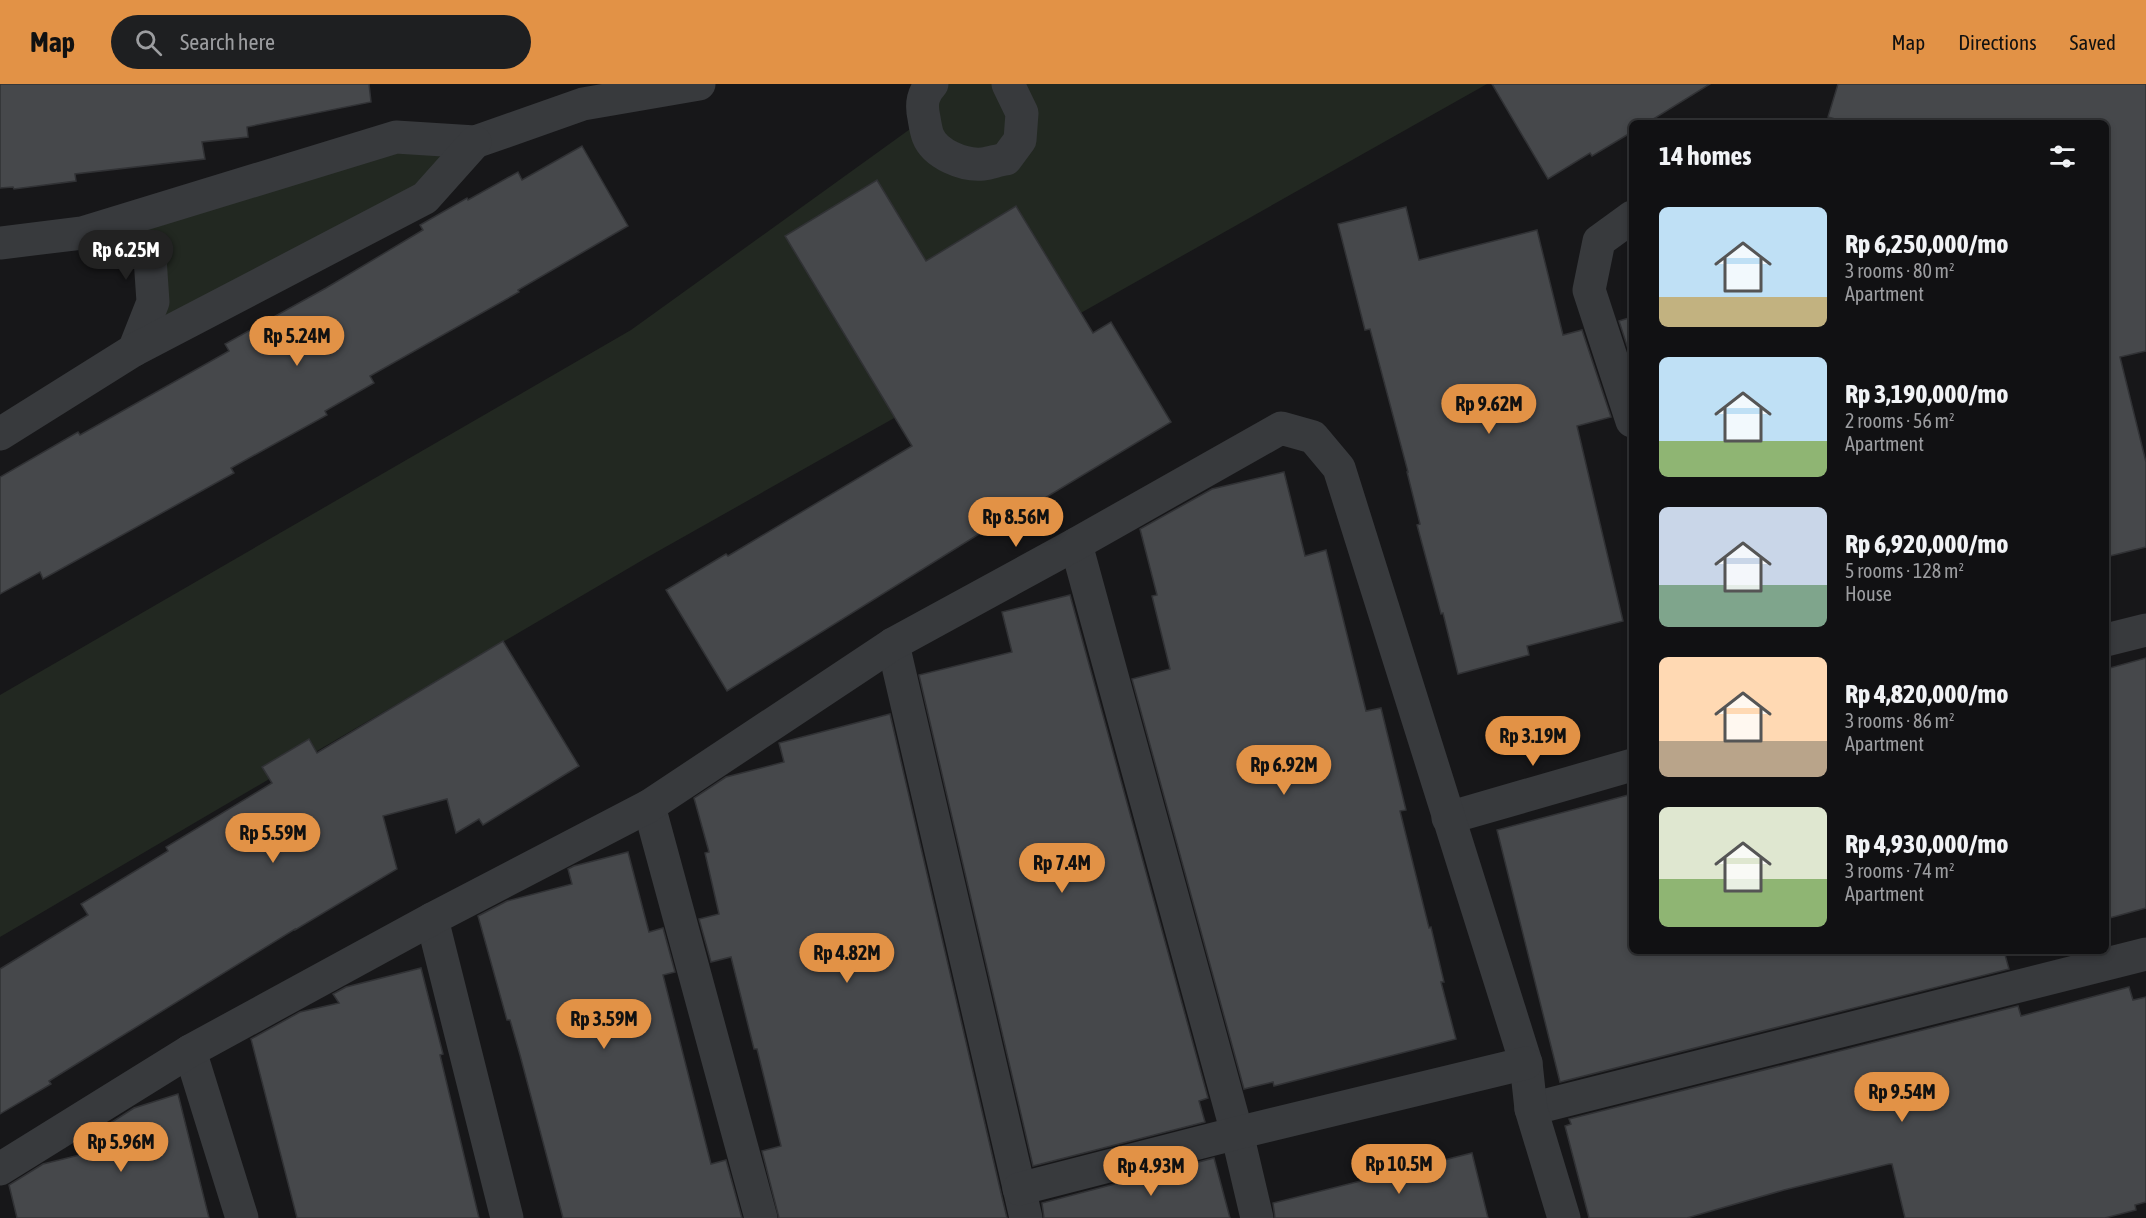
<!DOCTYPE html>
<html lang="en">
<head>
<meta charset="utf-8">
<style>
	:root { --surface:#111113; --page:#1e1f21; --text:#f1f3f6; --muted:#9c9da0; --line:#303133; --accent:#e29246 }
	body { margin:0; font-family:"Asap Condensed",sans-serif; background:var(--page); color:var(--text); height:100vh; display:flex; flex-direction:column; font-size:22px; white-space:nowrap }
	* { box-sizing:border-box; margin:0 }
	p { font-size:20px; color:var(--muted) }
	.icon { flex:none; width:33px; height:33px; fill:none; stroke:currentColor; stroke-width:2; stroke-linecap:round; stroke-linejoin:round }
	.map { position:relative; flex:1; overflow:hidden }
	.sheet { position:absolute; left:1629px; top:36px; width:480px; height:834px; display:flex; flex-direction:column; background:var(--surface); border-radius:9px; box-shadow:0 3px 9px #0003,0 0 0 2px var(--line) }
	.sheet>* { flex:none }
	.price { position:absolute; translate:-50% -51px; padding:0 14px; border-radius:21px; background:var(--accent); color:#111; font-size:20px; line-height:39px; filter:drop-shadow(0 2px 3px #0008) }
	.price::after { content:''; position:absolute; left:50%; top:36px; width:18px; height:14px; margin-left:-9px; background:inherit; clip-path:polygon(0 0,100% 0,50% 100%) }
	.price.active { background:#222; color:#fff }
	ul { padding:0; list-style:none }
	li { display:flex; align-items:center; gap:18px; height:150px; padding:0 30px }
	li span { display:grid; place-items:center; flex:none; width:168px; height:120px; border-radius:9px; color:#555 }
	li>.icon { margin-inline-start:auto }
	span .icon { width:72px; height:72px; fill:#fffc; stroke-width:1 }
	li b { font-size:26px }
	h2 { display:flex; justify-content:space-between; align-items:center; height:72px; padding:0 30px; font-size:26px }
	header { display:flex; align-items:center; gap:36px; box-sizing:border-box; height:84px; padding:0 30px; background:var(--accent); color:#111 }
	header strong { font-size:28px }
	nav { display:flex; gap:33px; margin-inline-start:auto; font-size:21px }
	.search { width:420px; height:54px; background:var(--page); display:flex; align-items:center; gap:15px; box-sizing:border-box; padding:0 21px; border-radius:33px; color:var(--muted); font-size:22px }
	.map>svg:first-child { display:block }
	.green { fill:#222821 }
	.building { fill:#46484b; stroke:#313235; stroke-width:1.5 }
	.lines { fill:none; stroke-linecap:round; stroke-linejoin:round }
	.minor { stroke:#383a3d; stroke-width:33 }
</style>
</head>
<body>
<header>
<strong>Map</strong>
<div class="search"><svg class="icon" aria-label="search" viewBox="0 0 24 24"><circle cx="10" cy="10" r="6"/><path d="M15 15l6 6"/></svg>Search here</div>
<nav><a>Map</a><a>Directions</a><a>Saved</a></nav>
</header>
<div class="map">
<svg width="2146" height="1134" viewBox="0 0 2146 1134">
	<rect width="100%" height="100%" fill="#171719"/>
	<!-- green -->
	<g class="green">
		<path d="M 932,0 L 1487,0 L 646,474 L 0,853 L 0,611 L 631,246 L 924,35 Z"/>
		<path d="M 396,53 L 475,58 L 425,114 L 134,266 L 150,174 L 82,149 Z"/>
	</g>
	<!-- building -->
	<g class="building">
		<path d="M 0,0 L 369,0 L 371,18 L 247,43 L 248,53 L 202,58 L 205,75 L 75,90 L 76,97 L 14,105 L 13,103 L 0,104 Z"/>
		<path d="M 1492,0 L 1710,0 L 1647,39 L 1632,39 L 1632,48 L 1592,72 L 1590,69 L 1548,95 Z"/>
		<path d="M 1838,0 L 2146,0 L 2146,267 L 2120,273 L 2146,378 L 2146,463 L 2106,473 L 2106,39 L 1849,39 L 1828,33 Z"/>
		<path d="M 582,62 L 628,142 L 518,206 L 519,208 L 370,292 L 374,299 L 325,327 L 327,331 L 231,384 L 234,389 L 43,495 L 40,488 L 0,510 L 0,393 L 78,348 L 80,351 L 229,267 L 225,260 L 326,204 L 423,146 L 420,141 L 467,114 L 468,116 L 518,88 L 522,96 Z"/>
		<path d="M 877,96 L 926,177 L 1016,122 L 1093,249 L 1111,238 L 1171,338 L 1005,438 L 1003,435 L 727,607 L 666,506 L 726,470 L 728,472 L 912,362 L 785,152 Z"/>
		<path d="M 1406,123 L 1419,176 L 1537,146 L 1563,251 L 1582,246 L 1611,333 L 1577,342 L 1623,537 L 1527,562 L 1529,571 L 1458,590 L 1443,529 L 1441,530 L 1417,441 L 1420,440 L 1407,388 L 1408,388 L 1370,245 L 1365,246 L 1338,140 Z"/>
		<path d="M 1632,233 L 1632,277 L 1619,237 Z"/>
		<path d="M 1284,388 L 1305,472 L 1326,466 L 1366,627 L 1381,624 L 1406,726 L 1400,727 L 1429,844 L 1431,843 L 1444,898 L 1441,898 L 1456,955 L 1274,1002 L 1273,998 L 1244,1005 L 1132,595 L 1170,585 L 1152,512 L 1157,511 L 1140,445 L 1212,405 Z"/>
		<path d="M 1070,511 L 1208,1014 L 1199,1017 L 1205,1038 L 1033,1082 L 919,591 L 1012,568 L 1002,528 Z"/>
		<path d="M 503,557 L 579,682 L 483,741 L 479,735 L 456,749 L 447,715 L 383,732 L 397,785 L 295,846 L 295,845 L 49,997 L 51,1000 L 0,1030 L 0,885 L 88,831 L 81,820 L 168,767 L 166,763 L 272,699 L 262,683 L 309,655 L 317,669 Z"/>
		<path d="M 2146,574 L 2146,824 L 2106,835 L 2106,585 Z"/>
		<path d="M 890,630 L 1001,1109 L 1007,1134 L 779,1134 L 762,1067 L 781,1062 L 757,965 L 754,965 L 731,873 L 711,878 L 699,835 L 719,830 L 705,769 L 709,768 L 694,714 L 726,693 L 784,678 L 779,659 Z"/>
		<path d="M 1632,710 L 1632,867 L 2004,867 L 2009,885 L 1560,998 L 1497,746 Z"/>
		<path d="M 628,768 L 649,848 L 663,844 L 675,888 L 663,891 L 711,1080 L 726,1076 L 742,1134 L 563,1134 L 520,971 L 510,936 L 507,936 L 478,832 L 507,817 L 572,800 L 568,785 L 574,782 Z"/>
		<path d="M 421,884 L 443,970 L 440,971 L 479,1134 L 297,1134 L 251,955 L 300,928 L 339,919 L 333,910 L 346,903 Z"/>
		<path d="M 2129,903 L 2133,916 L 2146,913 L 2146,1118 L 2135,1121 L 2136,1126 L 2105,1134 L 1905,1134 L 1892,1080 L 1889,1080 L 1784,1106 L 1687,1134 L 1589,1134 L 1565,1042 L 1571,1040 L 1569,1035 L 2018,922 L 2021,932 Z"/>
		<path d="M 178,1010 L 209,1134 L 17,1134 L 9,1101 L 43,1080 L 96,1067 L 93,1050 L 134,1024 Z"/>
		<path d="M 1472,1069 L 1488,1134 L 1275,1134 L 1273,1119 Z"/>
		<path d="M 1214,1074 L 1230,1134 L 1044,1134 L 1042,1119 Z"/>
	</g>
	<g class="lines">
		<!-- minor -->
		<g class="minor">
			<path d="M 932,0 C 922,10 921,21 924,34 C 925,40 926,47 928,52 C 935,70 964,82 983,80 C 991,79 998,76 1006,75 L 1020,56 L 1022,29 L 1008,0"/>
			<path d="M 1632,133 L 1599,157 L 1589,206 L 1632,337"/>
			<path d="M 89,150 L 134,156 L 150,174 L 153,218 L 134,266"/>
			<path d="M 0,159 L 82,149 L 396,53 L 475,58 L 583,20 L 699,0"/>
			<path d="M 0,350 L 134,266 L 425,114 L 475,58"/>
			<path d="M 1076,460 L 1237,1049 L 1257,1134"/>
			<path d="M 2106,556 L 2146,546"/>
			<path d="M 893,560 L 1026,1134"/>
			<path d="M 649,722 L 761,1134"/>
			<path d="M 1448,734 L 1632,681"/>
			<path d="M 432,835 L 507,1134"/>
			<path d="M 190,967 L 242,1134"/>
			<path d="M 1531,1025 L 2146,870"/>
			<path d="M 0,1085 L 190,967 L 432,835 L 649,722 L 893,560 L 1076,460 L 1281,344 L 1313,353 L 1339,384 L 1526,979 L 1531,1025 L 1564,1134"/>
			<path d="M 1019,1105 L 1237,1049 L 1526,979"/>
		</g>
	</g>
</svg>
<b class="price active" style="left:126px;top:197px">Rp 6.25M</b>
<b class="price" style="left:297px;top:283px">Rp 5.24M</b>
<b class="price" style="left:1489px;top:351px">Rp 9.62M</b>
<b class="price" style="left:1016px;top:464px">Rp 8.56M</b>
<b class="price" style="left:1533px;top:683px">Rp 3.19M</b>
<b class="price" style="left:1284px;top:712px">Rp 6.92M</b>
<b class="price" style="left:273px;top:780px">Rp 5.59M</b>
<b class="price" style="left:1062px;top:810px">Rp 7.4M</b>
<b class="price" style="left:847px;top:900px">Rp 4.82M</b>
<b class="price" style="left:604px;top:966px">Rp 3.59M</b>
<b class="price" style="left:1902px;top:1039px">Rp 9.54M</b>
<b class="price" style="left:121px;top:1089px">Rp 5.96M</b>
<b class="price" style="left:1399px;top:1111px">Rp 10.5M</b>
<b class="price" style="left:1151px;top:1113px">Rp 4.93M</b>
<section class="sheet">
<h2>14 homes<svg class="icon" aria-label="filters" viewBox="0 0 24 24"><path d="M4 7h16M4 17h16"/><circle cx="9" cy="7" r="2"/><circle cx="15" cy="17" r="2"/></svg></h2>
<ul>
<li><span style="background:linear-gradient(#bfe0f5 75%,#c2b280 0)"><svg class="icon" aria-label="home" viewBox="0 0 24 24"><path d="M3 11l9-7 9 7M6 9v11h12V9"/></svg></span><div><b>Rp 6,250,000/mo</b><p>3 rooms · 80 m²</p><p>Apartment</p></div></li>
<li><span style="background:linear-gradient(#bfe0f5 70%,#8fb573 0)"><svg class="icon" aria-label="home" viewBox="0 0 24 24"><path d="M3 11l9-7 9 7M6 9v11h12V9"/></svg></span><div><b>Rp 3,190,000/mo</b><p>2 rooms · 56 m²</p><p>Apartment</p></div></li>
<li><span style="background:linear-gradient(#c9d6e8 65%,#7fa58c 0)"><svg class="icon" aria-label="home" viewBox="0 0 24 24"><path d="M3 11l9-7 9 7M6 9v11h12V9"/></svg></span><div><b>Rp 6,920,000/mo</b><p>5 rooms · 128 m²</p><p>House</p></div></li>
<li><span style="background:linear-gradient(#ffd9b3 70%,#b9a48a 0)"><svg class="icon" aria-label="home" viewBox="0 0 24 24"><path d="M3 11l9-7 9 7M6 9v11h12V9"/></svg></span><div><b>Rp 4,820,000/mo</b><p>3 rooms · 86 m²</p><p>Apartment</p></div></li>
<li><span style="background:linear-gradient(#dfe7d0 60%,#8fb573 0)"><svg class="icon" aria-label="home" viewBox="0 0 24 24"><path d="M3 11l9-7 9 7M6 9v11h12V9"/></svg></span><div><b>Rp 4,930,000/mo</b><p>3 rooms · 74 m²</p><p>Apartment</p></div></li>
</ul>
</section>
</div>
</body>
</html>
